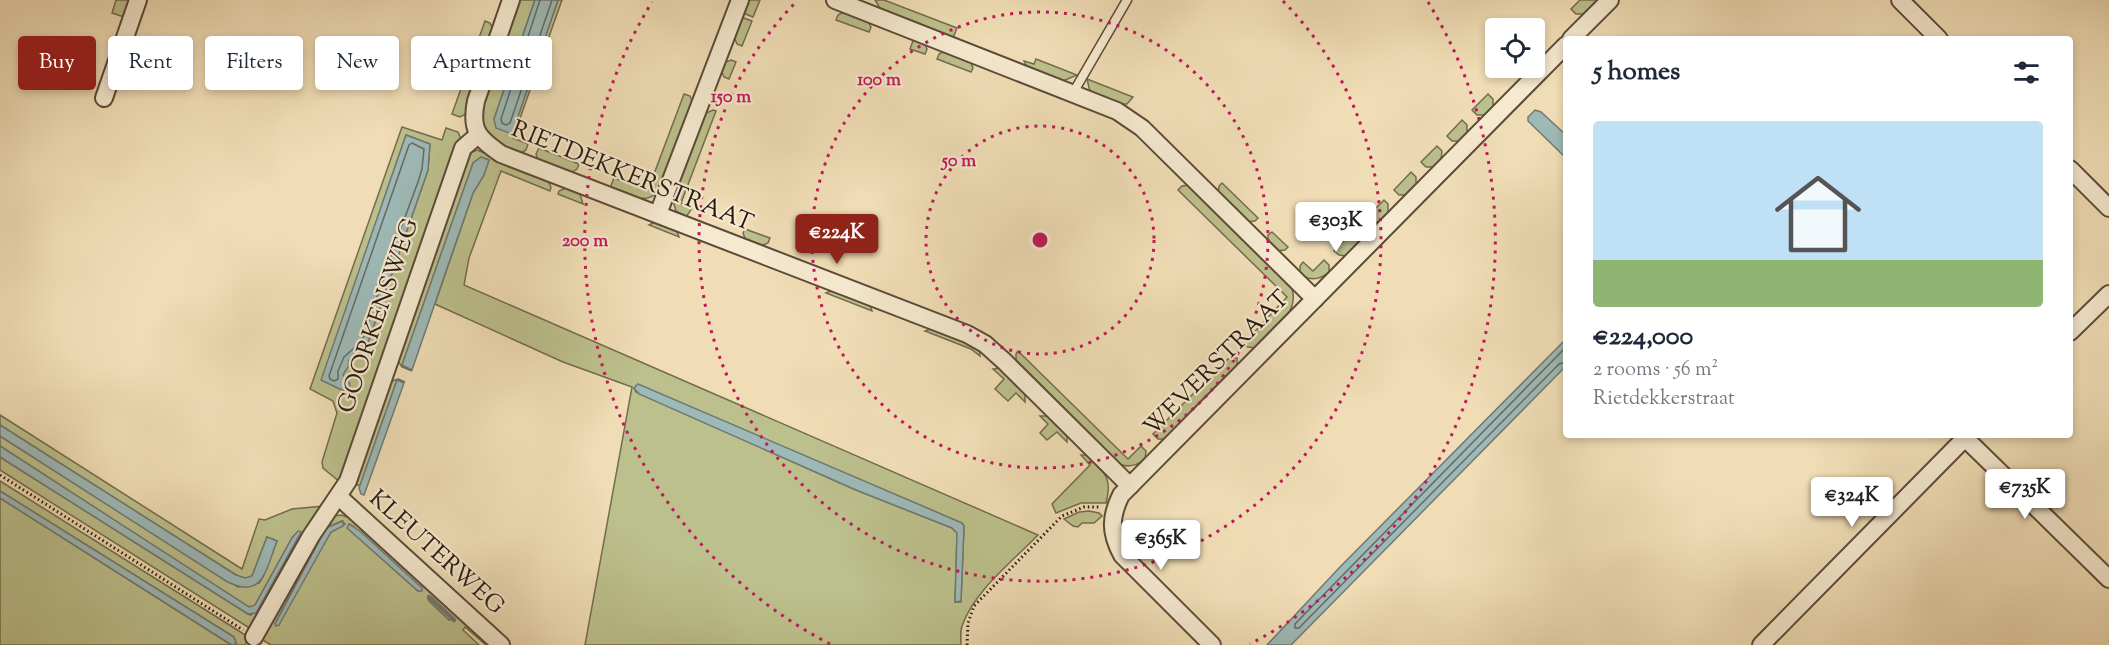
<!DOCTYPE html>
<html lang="en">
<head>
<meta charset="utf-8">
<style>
	:root { --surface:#fff; --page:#f6f6f7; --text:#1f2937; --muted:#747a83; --line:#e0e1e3; --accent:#8f2418 }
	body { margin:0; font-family:"Sorts Mill Goudy",serif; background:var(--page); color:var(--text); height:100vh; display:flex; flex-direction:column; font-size:22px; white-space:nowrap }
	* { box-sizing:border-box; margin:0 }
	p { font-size:20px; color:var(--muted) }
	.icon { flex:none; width:33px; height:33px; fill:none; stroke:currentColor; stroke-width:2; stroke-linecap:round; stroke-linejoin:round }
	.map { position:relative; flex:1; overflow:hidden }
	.drawer { position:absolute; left:1563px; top:36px; width:510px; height:402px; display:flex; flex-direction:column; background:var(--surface); border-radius:6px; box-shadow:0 3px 9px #0003 }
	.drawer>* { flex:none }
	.guide { position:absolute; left:18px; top:36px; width:570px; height:54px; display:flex; gap:12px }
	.tools { position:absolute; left:1485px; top:18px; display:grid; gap:12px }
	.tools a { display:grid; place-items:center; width:60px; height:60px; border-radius:6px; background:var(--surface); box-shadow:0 3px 9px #0003; font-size:30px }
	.price { position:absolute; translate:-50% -51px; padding:0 14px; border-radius:6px; background:#fff; color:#222; font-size:20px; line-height:39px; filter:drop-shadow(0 2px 3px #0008) }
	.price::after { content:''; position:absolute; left:50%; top:36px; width:18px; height:14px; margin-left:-9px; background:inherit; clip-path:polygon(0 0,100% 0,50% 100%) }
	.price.on { background:var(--accent); color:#fff }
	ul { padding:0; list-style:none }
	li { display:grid; align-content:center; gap:12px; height:318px; padding:0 30px }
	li+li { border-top:2px solid var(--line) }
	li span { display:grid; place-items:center; height:186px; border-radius:6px; color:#555 }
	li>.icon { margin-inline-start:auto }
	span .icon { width:108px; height:108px; fill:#fffc; stroke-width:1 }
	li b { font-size:26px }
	h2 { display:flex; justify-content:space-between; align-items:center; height:72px; padding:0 30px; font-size:26px }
	.tag { padding:0 21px; border-radius:6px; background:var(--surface); box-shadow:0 3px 9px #0003; font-size:21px; line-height:54px }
	.tag.on { background:var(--accent); color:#fff }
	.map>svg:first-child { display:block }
	.green { fill:#bcc08c; stroke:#736c4e; stroke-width:1.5; fill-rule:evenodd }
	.water { fill:#9ebab8; stroke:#707a75; stroke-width:1.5 }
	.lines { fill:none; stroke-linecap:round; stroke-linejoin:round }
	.shore { stroke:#646a64; stroke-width:1.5 }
	.stream { stroke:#707a75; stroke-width:4.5 }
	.service-casing { stroke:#5c4a39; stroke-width:11 }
	.minor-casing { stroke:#5c4a39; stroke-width:20 }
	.path { stroke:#2a1910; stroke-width:3; stroke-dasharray:1.5 3; stroke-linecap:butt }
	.service { stroke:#f5e9cf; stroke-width:8 }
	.minor { stroke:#f5e9cf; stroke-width:16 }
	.ring { fill:none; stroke:#c2185b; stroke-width:3; stroke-dasharray:3 6 }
	.labels { text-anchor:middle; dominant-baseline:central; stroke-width:4.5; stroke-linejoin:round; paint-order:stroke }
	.street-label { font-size:24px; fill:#2a1910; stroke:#f5e9cf }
	.centre { fill:#c2185b; stroke:#f5e9cf; stroke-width:3 }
	.ring-label { font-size:18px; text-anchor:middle; font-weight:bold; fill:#c2185b; stroke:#f5e9cf; stroke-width:4.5; stroke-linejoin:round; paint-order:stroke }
</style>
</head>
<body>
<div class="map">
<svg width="2109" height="645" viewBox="0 0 2109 645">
	<rect width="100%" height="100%" fill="#f0ddb5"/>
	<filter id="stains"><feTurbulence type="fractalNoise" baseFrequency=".00333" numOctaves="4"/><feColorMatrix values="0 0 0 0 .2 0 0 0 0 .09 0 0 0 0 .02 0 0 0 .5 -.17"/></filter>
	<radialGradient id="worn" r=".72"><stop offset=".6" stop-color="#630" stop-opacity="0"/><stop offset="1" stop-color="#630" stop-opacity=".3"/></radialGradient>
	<!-- green -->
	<g class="green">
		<path d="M 116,0 L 130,0 L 124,17 L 112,13 Z"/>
		<path d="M 518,0 L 535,0 L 494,119 L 512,134 L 558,0 L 562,0 L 513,138 L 528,144 L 526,150 L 521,153 C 494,142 481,137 482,106 Z"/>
		<path d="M 748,0 L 760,0 L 753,17 L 743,13 Z"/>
		<path d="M 875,0 L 884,0 L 957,28 L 953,38 L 881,10 Z"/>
		<path d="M 1580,0 L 1598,0 L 1585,14 L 1576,14 L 1571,9 Z"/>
		<path d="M 845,11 L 868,21 L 871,27 L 869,32 L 836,20 L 838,15 Z"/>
		<path d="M 741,17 L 752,21 L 742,46 L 737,44 L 734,37 Z"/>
		<path d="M 485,21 L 490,23 L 493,29 L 466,114 L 460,117 L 452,114 Z"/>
		<path d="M 914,38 L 924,42 L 927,49 L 925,54 L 910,49 Z"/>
		<path d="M 945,51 L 970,60 L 973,68 L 971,72 L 937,59 L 939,54 Z"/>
		<path d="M 1036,59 L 1077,75 L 1063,81 L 1027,67 L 1024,61 L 1034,64 Z"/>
		<path d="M 731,60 L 736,62 L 729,79 L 724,77 L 721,70 L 723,63 Z"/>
		<path d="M 1087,79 L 1133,97 L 1127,104 L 1118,104 L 1090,92 Z"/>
		<path d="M 684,94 L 690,96 L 693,103 L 658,192 C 644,206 626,194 610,188 L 614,178 L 648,190 Z"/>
		<path d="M 1488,94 L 1493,99 L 1493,107 L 1486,115 L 1477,115 L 1472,110 Z"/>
		<path d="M 713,110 L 716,111 L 681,203 L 693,207 L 686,217 L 676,211 L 672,198 L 704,114 Z"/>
		<path d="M 1462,120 L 1467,125 L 1467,133 L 1460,141 L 1452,141 L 1447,136 Z"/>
		<path d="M 402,127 L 442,140 L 446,128 L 458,132 L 462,141 L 340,482 L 323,468 L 322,462 L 337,413 L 333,401 L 310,389 ZM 406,135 L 430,144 L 428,170 L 367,345 L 354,358 L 349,360 L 343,375 L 347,390 L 342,390 L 322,380 Z"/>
		<path d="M 1437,146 L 1442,151 L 1441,159 L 1434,167 L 1426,167 L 1421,162 Z"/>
		<path d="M 539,148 L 579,164 L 577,169 L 571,173 L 538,160 L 536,154 Z"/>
		<path d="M 477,150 L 547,179 L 551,187 L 550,191 L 501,171 L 469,258 L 464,285 L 1038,535 C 1012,562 975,590 962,626 C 960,632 961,639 961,645 L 585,645 L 632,387 L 563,362 L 435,304 L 473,193 L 484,175 L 489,160 L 481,157 L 473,163 L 402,365 L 412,371 L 402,367 L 395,357 L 468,154 ZM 638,385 L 962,523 L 964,526 L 961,602 L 955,602 L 957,533 L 952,528 L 856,490 L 636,392 L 634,388 Z"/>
		<path d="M 1411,172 L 1416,177 L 1416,185 L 1406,195 L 1399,195 L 1394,190 Z"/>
		<path d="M 1222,183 L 1258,218 L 1255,221 L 1246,222 L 1218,194 L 1219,186 Z"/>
		<path d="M 1190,185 L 1292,289 C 1300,313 1271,332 1255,348 L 1248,347 L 1243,344 L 1287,297 L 1178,190 L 1182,186 Z"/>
		<path d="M 568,187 L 579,191 L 583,204 L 558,194 L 559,191 Z"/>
		<path d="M 1384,200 L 1388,204 L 1388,213 L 1379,222 L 1371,222 L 1367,217 Z"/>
		<path d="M 657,221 L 676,229 L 679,237 L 649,225 Z"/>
		<path d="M 1356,228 L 1361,232 L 1361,240 L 1346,256 L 1339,255 L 1334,251 Z"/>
		<path d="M 745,229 L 770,238 L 768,243 L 761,246 L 746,241 L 743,233 Z"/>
		<path d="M 1272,232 L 1288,247 L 1285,250 L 1276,251 L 1268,243 L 1268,235 Z"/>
		<path d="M 1324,260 L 1329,265 L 1329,272 C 1320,280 1310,281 1300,274 L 1300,266 L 1303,262 L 1313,271 Z"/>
		<path d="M 833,290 L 869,303 L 872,311 L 826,293 Z"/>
		<path d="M 933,328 L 964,340 L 979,349 L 980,356 L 971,349 L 925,331 Z"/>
		<path d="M 1018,351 L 1128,459 L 1141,446 L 1146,451 L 1145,459 C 1137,466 1129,468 1118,464 L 1016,363 L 1016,354 Z"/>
		<path d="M 1237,358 L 1237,365 L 1165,439 L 1158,439 L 1153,434 L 1228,359 Z"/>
		<path d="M 1001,368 L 1025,393 L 1025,402 L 1016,393 L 1008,401 L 995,389 L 1004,379 L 993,369 Z"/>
		<path d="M 398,379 L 405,382 L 397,380 L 360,486 L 353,483 L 386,383 Z"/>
		<path d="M 0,415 L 242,569 L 259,519 L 265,520 L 292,509 L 325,506 L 254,631 L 0,470 L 0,457 L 248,614 L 251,615 L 299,531 L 292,538 L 255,605 L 253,607 L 245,606 L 0,446 L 0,436 L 238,587 L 259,583 L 263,577 L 277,541 L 267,537 L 252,576 L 245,579 L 236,575 L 0,425 Z"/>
		<path d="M 1040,416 L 1049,416 L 1067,434 L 1067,442 L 1057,432 L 1047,440 L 1040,433 L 1048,424 Z"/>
		<path d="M 1081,455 L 1087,455 C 1104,472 1113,477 1106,503 L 1081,503 L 1056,513 L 1052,504 L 1090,465 Z"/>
		<path d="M 0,481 L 239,631 L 249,638 L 245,645 L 234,645 L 236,643 L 234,637 L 0,491 Z"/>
		<path d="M 0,498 L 230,644 L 233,645 L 0,645 Z"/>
		<path d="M 1089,511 L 1099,513 L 1102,516 L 1094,523 L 1082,523 L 1078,527 L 1073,526 L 1064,519 L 1079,512 Z"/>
		<path d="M 341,515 L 353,519 L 494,645 L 486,645 L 465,627 L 463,630 L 479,645 L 271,645 L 258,637 L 323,523 L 334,516 ZM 342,521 L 345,524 L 331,532 L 275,624 L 325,528 ZM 349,524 L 353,526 L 419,592 L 348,528 ZM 431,597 L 433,598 L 454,619 L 449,620 L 430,602 L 428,599 Z"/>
	</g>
	<!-- water -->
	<g class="water">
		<path d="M 535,0 L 558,0 L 512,134 L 496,128 L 494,119 Z"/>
		<path d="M 1535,110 L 1541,112 L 1566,135 L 1566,158 L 1528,121 L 1528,117 Z"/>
		<path d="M 406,135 L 430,144 L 428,170 L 367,345 L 354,358 L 349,360 L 348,367 L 343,375 C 347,382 353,381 348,390 L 342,390 L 321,380 Z"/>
		<path d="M 481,157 L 489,160 L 484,175 L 473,193 L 412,370 L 402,365 L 473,163 Z"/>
		<path d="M 1566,339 L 1566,366 L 1291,645 L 1267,645 L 1339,568 Z"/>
		<path d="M 397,380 L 404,383 L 364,495 L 361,494 L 359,488 Z"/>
		<path d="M 638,384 L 962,523 L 964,526 L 961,601 L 955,602 L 957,533 L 952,528 L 856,490 L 639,394 L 634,388 Z"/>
		<path d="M 0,425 L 236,575 L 245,578 L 252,576 L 267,537 L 277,541 C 266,569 263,601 226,581 L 0,436 Z"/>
		<path d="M 0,446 L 249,607 L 255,605 L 292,538 L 298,531 L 301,532 L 256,613 L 248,614 L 0,457 Z"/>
		<path d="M 0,491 L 234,637 L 236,643 L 234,645 L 230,644 L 0,498 Z"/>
		<path d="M 343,521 L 343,526 L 331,532 L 279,625 L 276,626 L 275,624 L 326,528 Z"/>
		<path d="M 349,524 L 361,532 L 422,588 L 422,591 L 418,591 L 347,528 Z"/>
	</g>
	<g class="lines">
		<!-- shore -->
		<g class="shore">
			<path d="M 540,0 L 501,119 L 502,123 L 506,125 L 510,123 L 552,0"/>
			<path d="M 412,143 L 424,149 L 422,169 L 418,182 L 394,247 L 362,341 L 344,357 L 338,371 L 338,379 L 334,381 L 330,379 L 329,376 L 409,145 Z"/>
			<path d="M 1566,347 L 1295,624 L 1295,628 L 1299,628 L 1559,364 L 1566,362"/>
		</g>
		<!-- stream -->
		<path class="stream" d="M 429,597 L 454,620"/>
		<!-- service casing -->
		<g class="service-casing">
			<path id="service" d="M 1073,93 L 1127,0"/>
		</g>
		<!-- minor casing -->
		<g class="minor-casing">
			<g id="minor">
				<path d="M 511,0 L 476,101 C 470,130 478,138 501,154 L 967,334 L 985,344 L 1005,362 L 1130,486"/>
				<path d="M 835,0 L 1117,111 L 1142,128 L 1315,299"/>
				<path d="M 1900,0 L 1939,39"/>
				<path d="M 1571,39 L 1610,0"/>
				<path d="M 104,98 L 138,0"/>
				<path d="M 2070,169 L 2109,208"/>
				<path d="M 658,214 L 740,0"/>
				<path d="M 2070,332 L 2109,294"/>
				<path d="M 1965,438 L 2109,579"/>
				<path d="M 339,497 L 501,645"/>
				<path d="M 254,637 L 311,536 L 348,481 L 463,148 L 478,135"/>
				<path d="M 1212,645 L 1122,555 C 1110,533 1110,517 1121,495 L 1566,45"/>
				<path d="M 1761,645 L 1968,435"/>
			</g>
		</g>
		<!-- path -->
		<g class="path">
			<path d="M 0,475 L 243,630"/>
			<path d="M 967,645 L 968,623 L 974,606 L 1062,516 L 1084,507 L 1100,507"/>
		</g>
		<!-- service -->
		<use href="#service" class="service"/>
		<!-- minor -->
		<use href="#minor" class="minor"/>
	</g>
	<!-- distance rings -->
	<g class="ring">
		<circle cx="1040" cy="240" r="114"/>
		<circle cx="1040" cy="240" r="228"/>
		<path d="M1283 1A341 341 0 1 1 797 1"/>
		<path d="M830 644A455 455 0 0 1 652 2M1428 2A455 455 0 0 1 1250 644"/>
	</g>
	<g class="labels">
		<!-- street labels -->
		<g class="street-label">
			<text transform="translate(632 177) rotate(22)">RIETDEKKERSTRAAT</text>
			<text transform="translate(379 316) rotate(-71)">GOORKENSWEG</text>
			<text transform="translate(1217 364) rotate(-45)">WEVERSTRAAT</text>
			<text transform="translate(436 553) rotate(42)">KLEUTERWEG</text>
		</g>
	</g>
	<circle cx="1040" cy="240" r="9" class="centre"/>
	<g class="ring-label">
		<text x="879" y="85">100 m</text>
		<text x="731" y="102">150 m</text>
		<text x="959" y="166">50 m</text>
		<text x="585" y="246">200 m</text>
	</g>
	<rect width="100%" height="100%" filter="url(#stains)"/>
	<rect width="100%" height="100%" fill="url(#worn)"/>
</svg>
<div class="tools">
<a><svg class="icon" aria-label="locate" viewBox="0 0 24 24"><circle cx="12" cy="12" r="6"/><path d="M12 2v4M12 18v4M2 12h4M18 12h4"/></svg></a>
</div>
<b class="price" style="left:1336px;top:253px">€303K</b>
<b class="price on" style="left:837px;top:265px">€224K</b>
<b class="price" style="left:2025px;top:520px">€735K</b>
<b class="price" style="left:1852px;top:528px">€324K</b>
<b class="price" style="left:1161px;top:571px">€365K</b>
<div class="guide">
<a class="tag on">Buy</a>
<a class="tag">Rent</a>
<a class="tag">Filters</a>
<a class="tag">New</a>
<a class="tag">Apartment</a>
</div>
<section class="drawer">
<h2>5 homes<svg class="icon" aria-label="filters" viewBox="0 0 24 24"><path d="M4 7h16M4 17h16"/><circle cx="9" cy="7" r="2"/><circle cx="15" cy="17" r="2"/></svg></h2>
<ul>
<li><span style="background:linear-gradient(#bfe0f5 75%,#8fb573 0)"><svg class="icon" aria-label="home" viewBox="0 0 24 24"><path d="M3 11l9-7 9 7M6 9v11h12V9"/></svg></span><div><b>€224,000</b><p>2 rooms · 56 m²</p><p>Rietdekkerstraat</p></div></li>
</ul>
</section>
</div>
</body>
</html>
